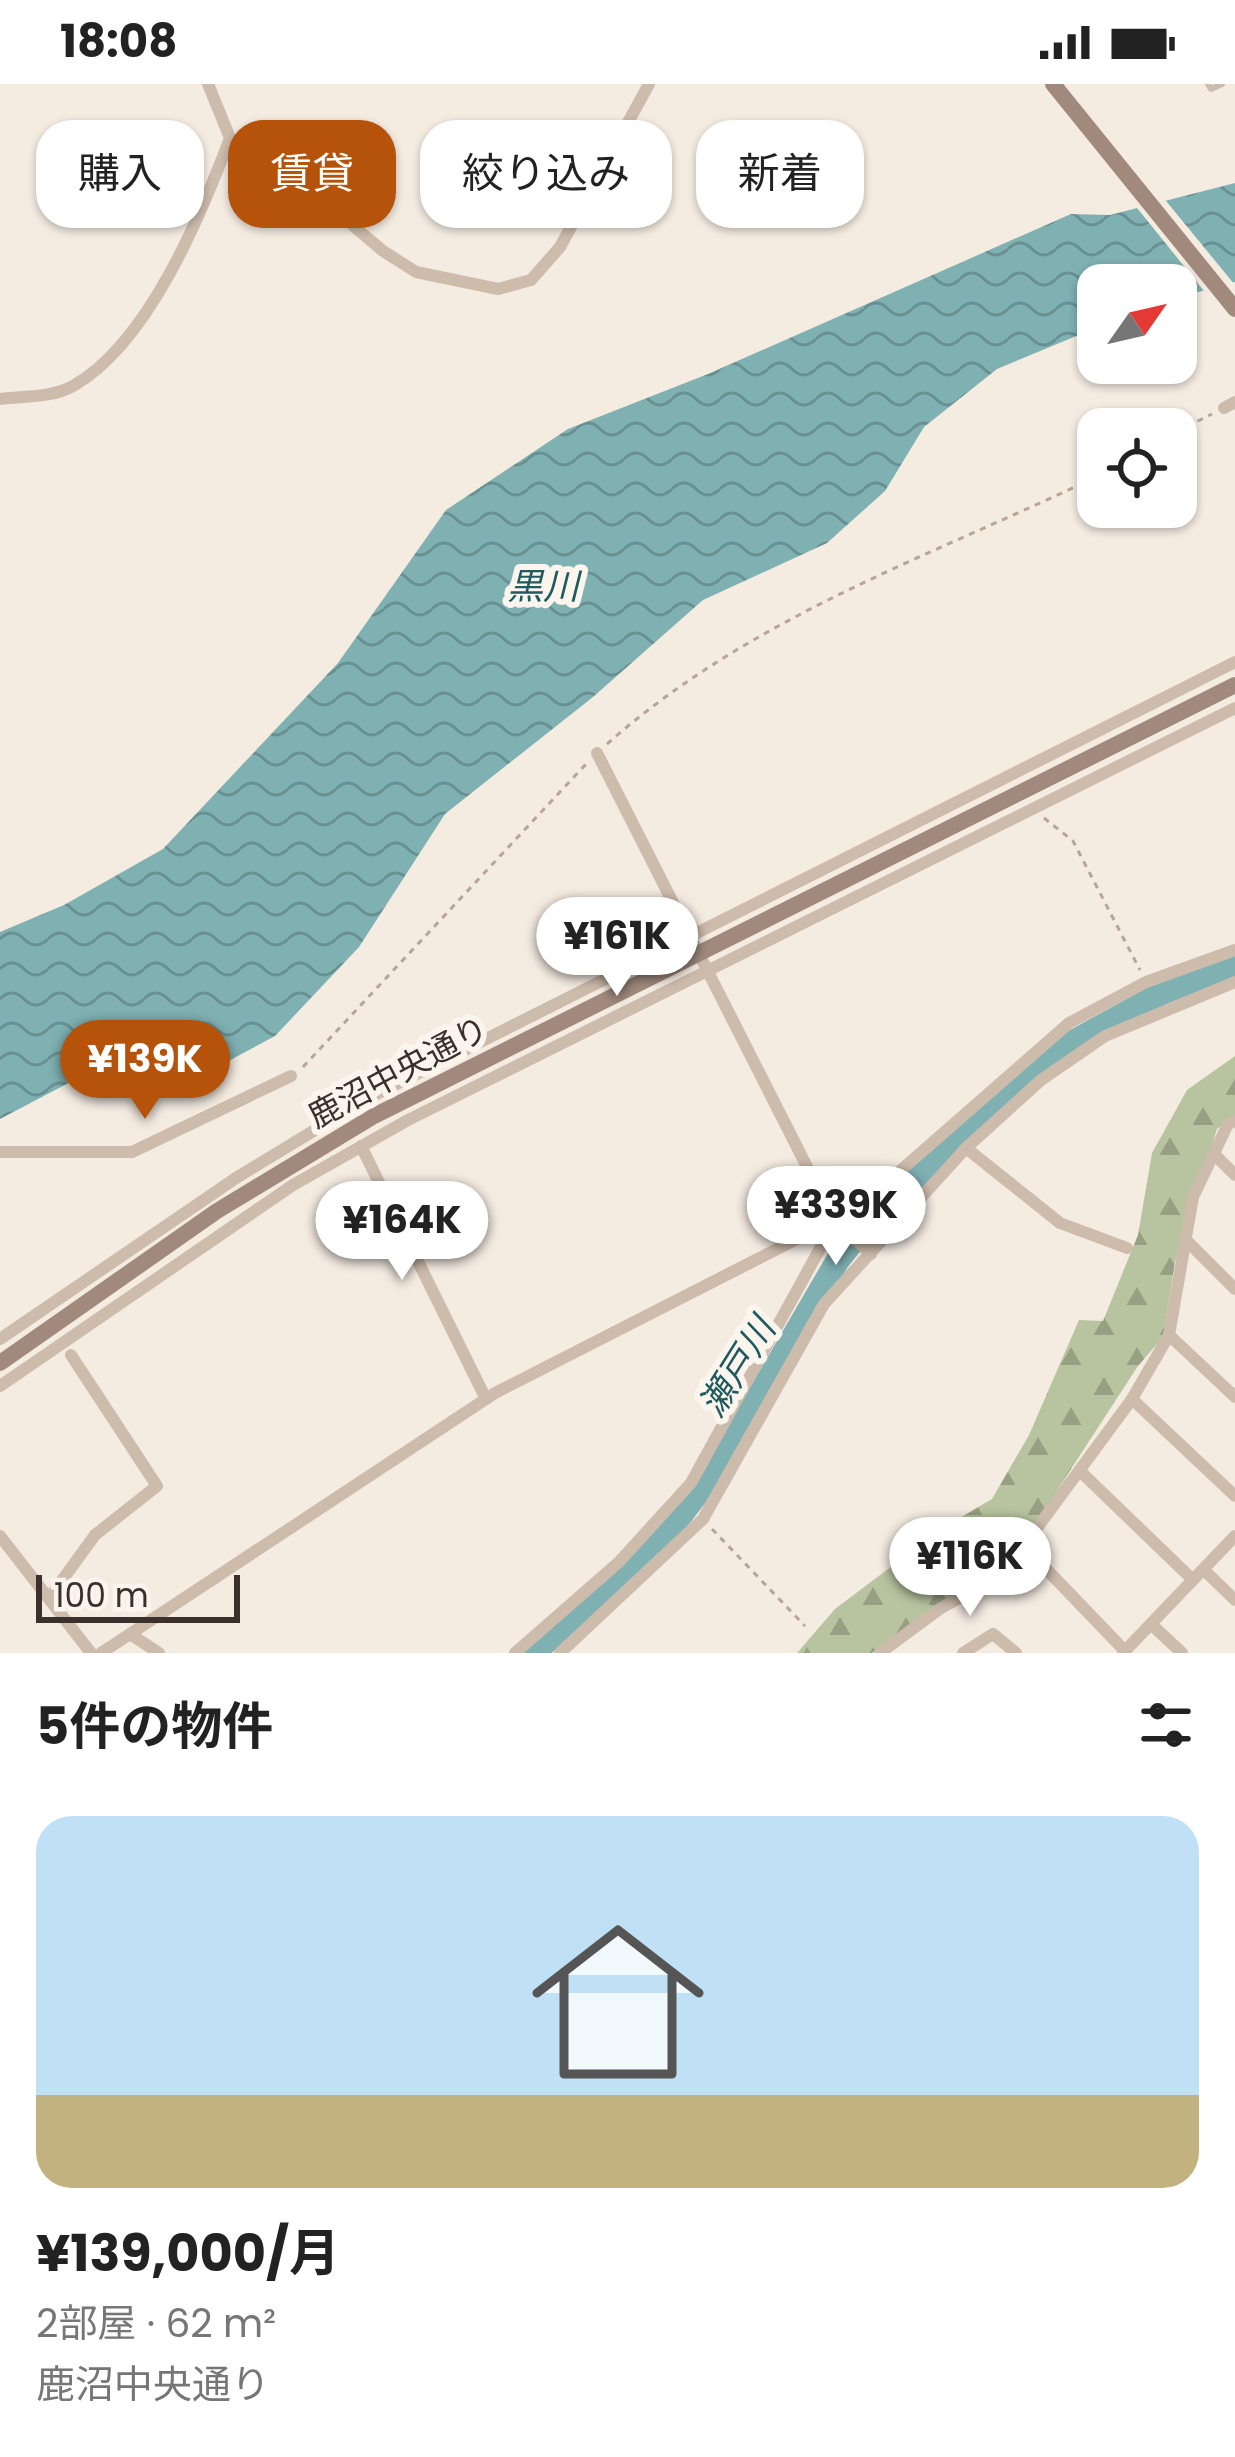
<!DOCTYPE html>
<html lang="ja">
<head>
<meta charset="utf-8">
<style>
	:root { --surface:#fff; --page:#f6f6f6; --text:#222; --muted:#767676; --line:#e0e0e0; --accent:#b45309 }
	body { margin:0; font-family:Poppins,"Noto Sans JP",sans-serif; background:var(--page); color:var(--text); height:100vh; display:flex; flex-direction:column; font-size:45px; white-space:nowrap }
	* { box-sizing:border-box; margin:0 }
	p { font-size:39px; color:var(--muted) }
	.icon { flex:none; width:66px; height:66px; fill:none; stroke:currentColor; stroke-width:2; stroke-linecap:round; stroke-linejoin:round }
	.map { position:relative; height:1569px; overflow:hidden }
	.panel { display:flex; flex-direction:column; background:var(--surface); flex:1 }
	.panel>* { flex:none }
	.guide { position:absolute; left:36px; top:36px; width:1164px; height:108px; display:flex; gap:24px }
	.needle { width:78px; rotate:56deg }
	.controls { position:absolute; left:1077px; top:180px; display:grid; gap:24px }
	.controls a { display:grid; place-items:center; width:120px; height:120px; border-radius:24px; background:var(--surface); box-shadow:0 3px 9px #0004; font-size:60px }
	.scale { position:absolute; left:36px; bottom:30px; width:204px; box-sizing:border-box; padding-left:12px; border:6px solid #3b302b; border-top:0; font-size:33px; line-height:42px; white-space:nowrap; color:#3b302b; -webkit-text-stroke:9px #fbf5ee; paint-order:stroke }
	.price { position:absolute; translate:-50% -102px; padding:0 27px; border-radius:42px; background:#fff; color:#222; font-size:39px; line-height:78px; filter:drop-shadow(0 3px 6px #0008) }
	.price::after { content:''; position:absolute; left:50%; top:72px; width:36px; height:27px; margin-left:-18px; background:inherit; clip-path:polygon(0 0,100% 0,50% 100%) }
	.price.current { background:var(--accent); color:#fff }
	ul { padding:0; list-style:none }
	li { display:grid; align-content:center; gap:24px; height:636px; padding:0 36px }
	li+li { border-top:3px solid var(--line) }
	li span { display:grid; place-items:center; height:372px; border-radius:36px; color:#555 }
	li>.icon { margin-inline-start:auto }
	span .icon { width:216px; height:216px; fill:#fffc; stroke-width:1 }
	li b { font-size:51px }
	h2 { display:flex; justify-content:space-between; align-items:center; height:144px; padding:0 36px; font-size:51px }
	.pill { padding:0 42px; border-radius:36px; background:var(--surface); box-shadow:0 3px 9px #0004; font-size:42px; line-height:108px }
	.pill.current { background:var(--accent); color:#fff }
	.status { display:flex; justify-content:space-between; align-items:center; height:84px; padding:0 60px; background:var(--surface); direction:ltr }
	.status svg { height:33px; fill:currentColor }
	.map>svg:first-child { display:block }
	.forest { fill:url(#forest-firs) }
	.water { fill:url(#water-waves) }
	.pier { fill:#f4ebe1 }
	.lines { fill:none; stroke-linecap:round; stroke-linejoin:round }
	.river { stroke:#7fb0b2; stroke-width:24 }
	.path { stroke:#b9a596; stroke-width:3; stroke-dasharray:6 6; stroke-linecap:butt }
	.lane { stroke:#cdbbac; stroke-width:6 }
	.street { stroke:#cdbbac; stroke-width:12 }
	.secondary { stroke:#a18a7d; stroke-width:16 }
	.labels { text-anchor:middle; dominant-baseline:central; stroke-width:12; stroke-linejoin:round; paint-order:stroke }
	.street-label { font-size:33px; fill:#3b302b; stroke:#fbf5ee }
	.water-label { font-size:36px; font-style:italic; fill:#1f5a5e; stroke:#fbf5ee }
</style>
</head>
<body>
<div class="status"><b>18:08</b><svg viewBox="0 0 49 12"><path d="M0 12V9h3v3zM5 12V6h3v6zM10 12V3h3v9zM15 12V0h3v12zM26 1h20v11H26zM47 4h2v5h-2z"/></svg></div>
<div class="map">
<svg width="1235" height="1569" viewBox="0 0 1235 1569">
	<defs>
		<pattern id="forest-firs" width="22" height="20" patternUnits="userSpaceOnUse" patternTransform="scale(3)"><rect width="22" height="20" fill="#b8c4a0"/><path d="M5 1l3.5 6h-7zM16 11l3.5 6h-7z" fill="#97a083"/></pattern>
		<pattern id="water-waves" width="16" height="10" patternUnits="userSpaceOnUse" patternTransform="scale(3)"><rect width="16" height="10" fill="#7fb0b2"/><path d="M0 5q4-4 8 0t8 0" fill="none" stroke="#699091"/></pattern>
	</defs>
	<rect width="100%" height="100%" fill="#f4ebe1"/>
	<!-- forest -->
	<path class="forest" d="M 1235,972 L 1235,1031 L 1217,1045 L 1175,1178 L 1163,1253 L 1138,1282 L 1045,1425 L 1001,1478 L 872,1569 L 797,1569 L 835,1525 L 941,1445 L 992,1415 L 1029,1351 L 1079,1236 L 1103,1237 L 1138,1151 L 1152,1069 L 1187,1006 Z"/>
	<!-- water -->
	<path class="water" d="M 1235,99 L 1235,198 L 1176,214 L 1176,201 L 1098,201 L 1098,243 L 997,285 L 924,343 L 885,407 L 827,459 L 703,516 L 593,613 L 445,730 L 359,863 L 275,952 L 167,1010 L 125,989 L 78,994 L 0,1035 L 0,848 L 64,821 L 163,765 L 338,579 L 446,426 L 568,345 L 708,290 L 1071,130 L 1110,131 Z"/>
	<!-- pier -->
	<path class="pier" d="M 1162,112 L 1235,201 L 1235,204 L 1208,212 L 1133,119 Z"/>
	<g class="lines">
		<!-- river -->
		<path class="river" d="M 534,1569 L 675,1439 L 718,1382 L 838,1176 L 871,1134 L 1046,973 L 1164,908 L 1235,882"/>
		<!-- path -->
		<g class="path">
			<path d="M 1176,348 L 1212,330"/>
			<path d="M 607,660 C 750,533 929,473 1098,392"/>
			<path d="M 1044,734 L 1073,757 L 1140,886"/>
			<path d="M 303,983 L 587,679"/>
			<path d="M 712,1445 L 805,1542"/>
		</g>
		<!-- lane -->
		<path class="lane" d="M 1208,0 L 1211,5 L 1222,0"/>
		<!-- street -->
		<g class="street">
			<path d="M 208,0 L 230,54 L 304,100 L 383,167 L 416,188 L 498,205 L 531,196 L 560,163 L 649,0"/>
			<path d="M 0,315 C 23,312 52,314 73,302 C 148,260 201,131 230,54"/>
			<path d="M 1224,324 L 1235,318"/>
			<path d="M 361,1062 L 486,1315"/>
			<path d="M 966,1064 L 1060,1139 L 1127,1164"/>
			<path d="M 0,1068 L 132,1068 L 291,992"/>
			<path d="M 1214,1070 L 1235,1091"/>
			<path d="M 835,1137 L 871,1170"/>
			<path d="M 1186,1156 L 1235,1205"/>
			<path d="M 1169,1251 L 1235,1313"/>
			<path d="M 0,1255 L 236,1094 L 361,1018 L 1235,578"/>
			<path d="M 0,1302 L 293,1101 L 408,1036 L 1235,624"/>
			<path d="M 1132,1315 L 1235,1412"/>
			<path d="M 1081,1388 L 1192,1495"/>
			<path d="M 0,1452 L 91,1569"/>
			<path d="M 1026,1464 L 1125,1567"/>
			<path d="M 1204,1486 L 1235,1516"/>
			<path d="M 50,1513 L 95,1451 L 157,1402 L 71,1271"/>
			<path d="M 1152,1541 L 1182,1569"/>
			<path d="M 130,1550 L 495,1309 L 834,1136 L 597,669"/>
			<path d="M 101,1569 L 130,1550 L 159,1569"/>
			<path d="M 515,1569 L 619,1478 L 691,1399 L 828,1150 L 1069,939 L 1146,898 L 1235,866"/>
			<path d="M 560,1569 L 703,1435 L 824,1220 L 966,1064 L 1041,996 L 1105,952 L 1235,898"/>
			<path d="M 880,1569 L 941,1524 L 1003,1490 L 1132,1315 L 1169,1251 L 1193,1113 L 1228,1040 L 1235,1037"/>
			<path d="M 963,1569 L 993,1550 L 1016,1569"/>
			<path d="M 1123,1569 L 1235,1452"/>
		</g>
		<!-- secondary -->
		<g class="secondary">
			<path d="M 1053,0 L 1235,225"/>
			<path d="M 0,1279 L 217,1127 L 374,1032 L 1235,601"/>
		</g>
	</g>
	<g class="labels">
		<!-- street labels -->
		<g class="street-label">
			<text transform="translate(398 988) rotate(-28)">鹿沼中央通り</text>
		</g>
		<!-- water labels -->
		<g class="water-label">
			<text x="543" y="502">黒川</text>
			<text transform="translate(737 1283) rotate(-58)">瀬戸川</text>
		</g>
	</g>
</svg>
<div class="controls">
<a><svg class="needle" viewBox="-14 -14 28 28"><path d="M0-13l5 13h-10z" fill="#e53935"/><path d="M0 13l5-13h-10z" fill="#767676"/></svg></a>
<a><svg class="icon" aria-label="locate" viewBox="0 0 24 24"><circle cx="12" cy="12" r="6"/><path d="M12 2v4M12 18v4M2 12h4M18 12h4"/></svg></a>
</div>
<div class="scale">100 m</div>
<b class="price" style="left:617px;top:915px">¥161K</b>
<b class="price current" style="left:145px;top:1038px">¥139K</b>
<b class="price" style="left:836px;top:1184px">¥339K</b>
<b class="price" style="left:402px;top:1199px">¥164K</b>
<b class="price" style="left:970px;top:1535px">¥116K</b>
<div class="guide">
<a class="pill">購入</a>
<a class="pill current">賃貸</a>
<a class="pill">絞り込み</a>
<a class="pill">新着</a>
</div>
</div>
<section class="panel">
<h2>5件の物件<svg class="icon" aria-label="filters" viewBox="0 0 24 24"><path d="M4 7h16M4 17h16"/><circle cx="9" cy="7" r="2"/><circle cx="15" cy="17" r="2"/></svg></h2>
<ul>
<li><span style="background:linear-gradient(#bfe0f5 75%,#c2b280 0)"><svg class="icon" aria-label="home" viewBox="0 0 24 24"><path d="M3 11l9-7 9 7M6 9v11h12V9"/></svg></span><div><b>¥139,000/月</b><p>2部屋 · 62 m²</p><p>鹿沼中央通り</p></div></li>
</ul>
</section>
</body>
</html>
